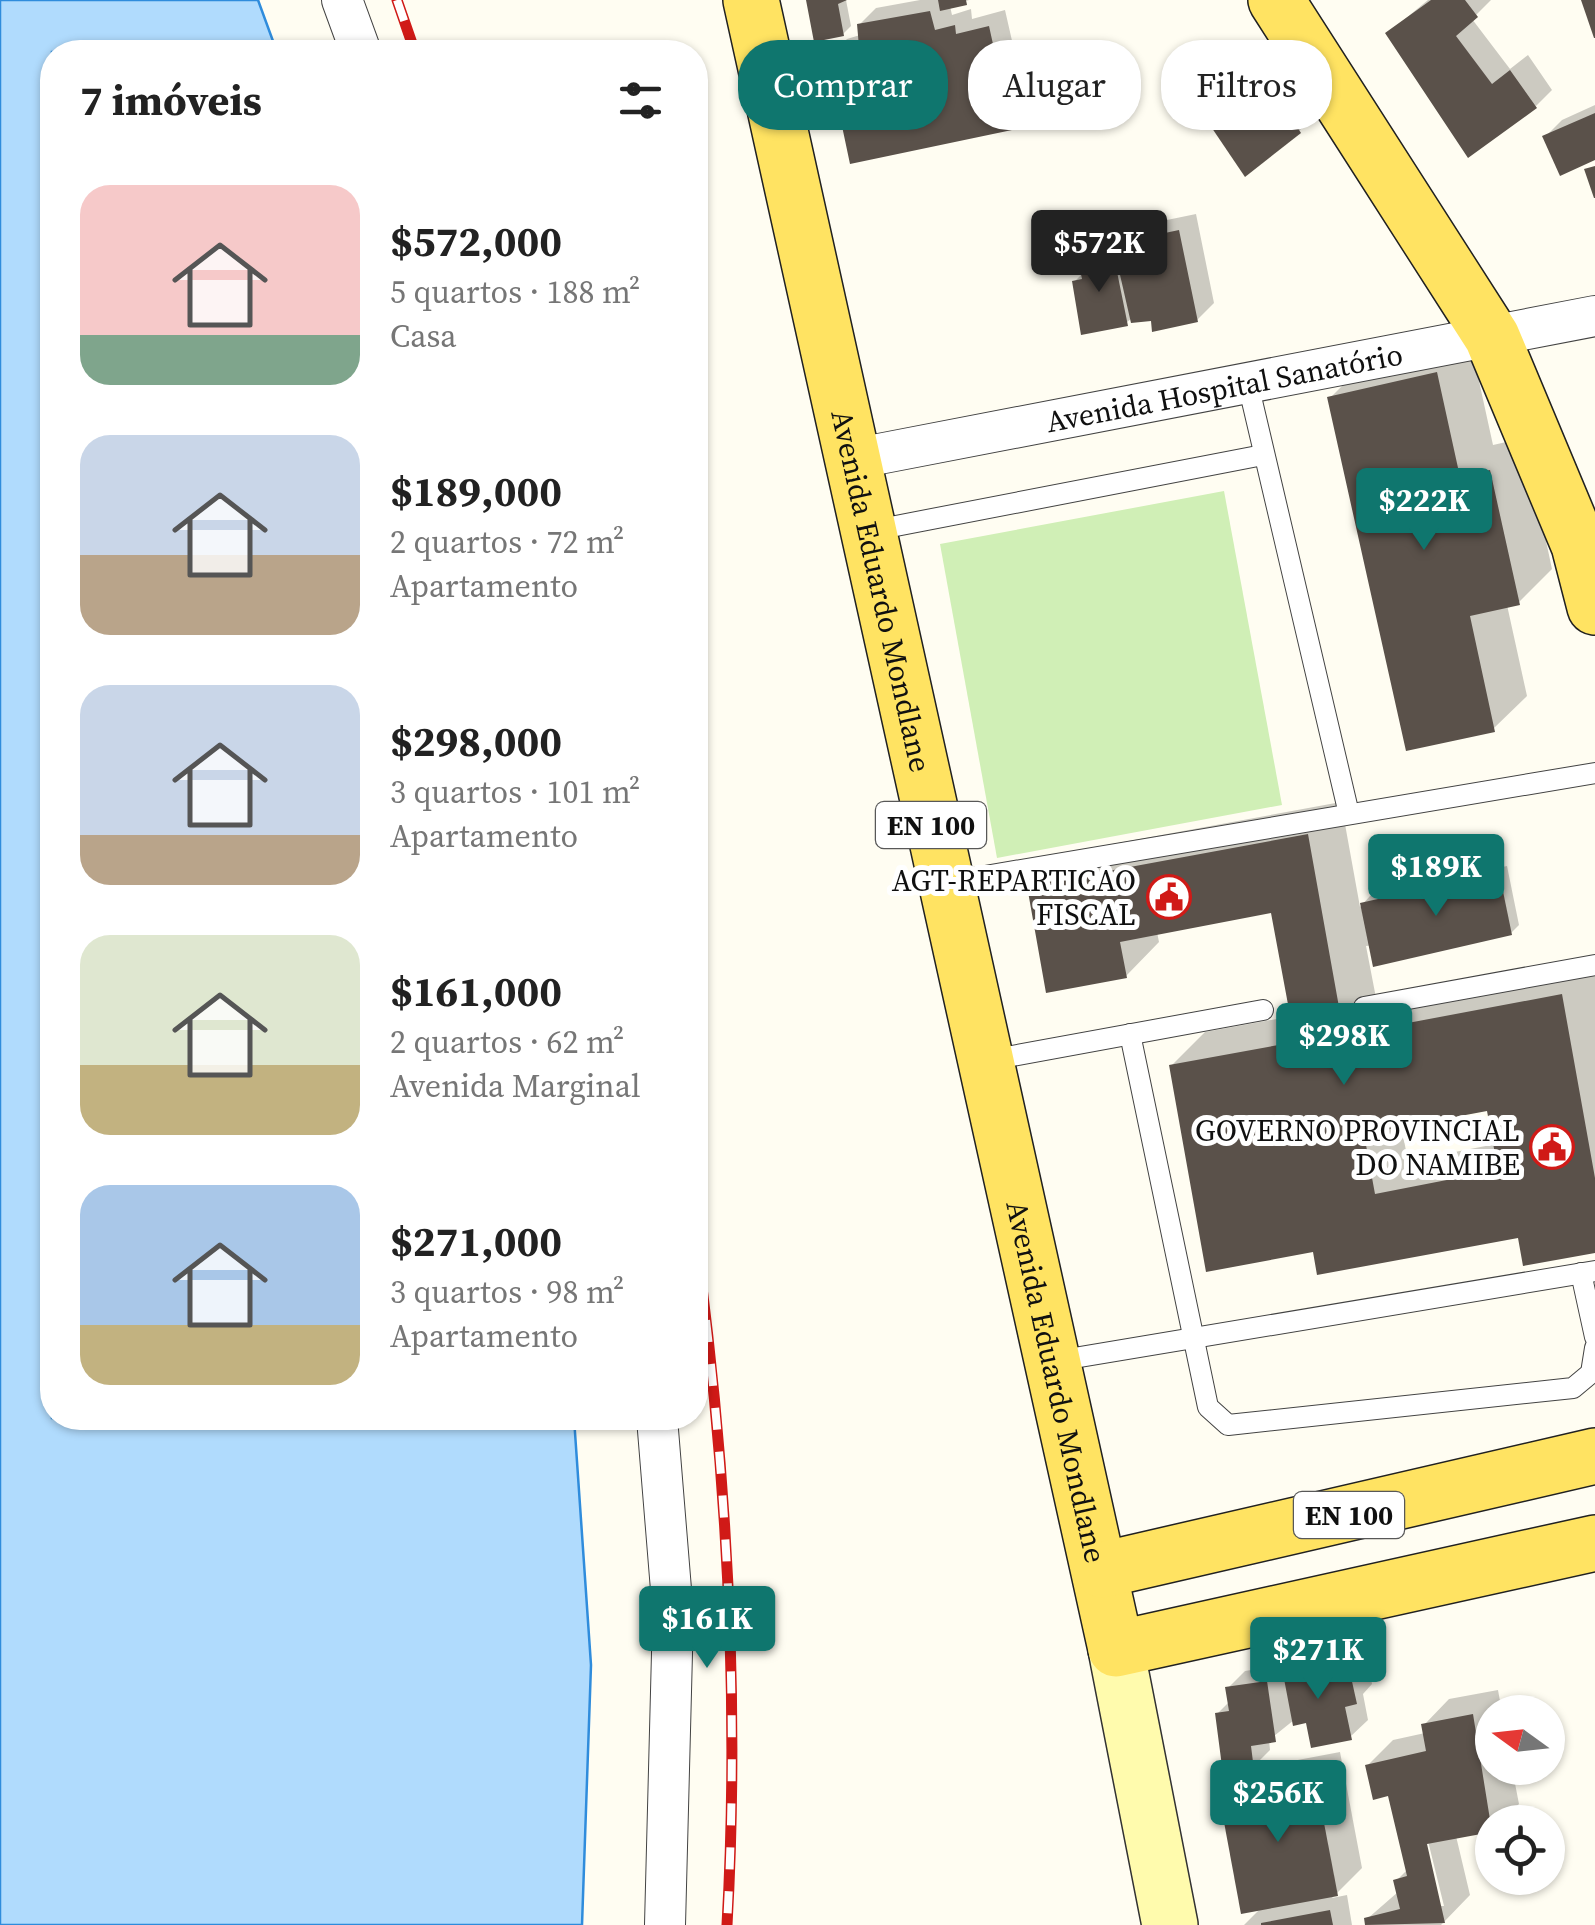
<!DOCTYPE html>
<html lang="pt">
<head>
<meta charset="utf-8">
<style>
	:root { --surface:#fff; --page:#f6f6f6; --text:#222; --muted:#767676; --accent:#0f766e }
	body { margin:0; font-family:"Source Serif 4",serif; background:var(--page); color:var(--text); height:100vh; display:flex; flex-direction:column; font-size:38px; white-space:nowrap }
	* { box-sizing:border-box; margin:0 }
	p { font-size:32px; color:var(--muted) }
	.icon { flex:none; width:55px; height:55px; fill:none; stroke:currentColor; stroke-width:2; stroke-linecap:round; stroke-linejoin:round }
	.map { position:relative; flex:1; overflow:hidden }
	.side { position:absolute; left:40px; top:40px; width:668px; height:1390px; display:flex; flex-direction:column; background:var(--surface); border-radius:40px; box-shadow:0 2px 8px #0004 }
	.side>* { flex:none }
	.hud { position:absolute; left:738px; top:40px; width:708px; height:90px; display:flex; gap:20px }
	.needle { width:65px; rotate:285deg }
	.controls { position:absolute; left:1475px; top:1695px; display:grid; gap:20px }
	.controls a { display:grid; place-items:center; width:90px; height:90px; border-radius:50%; background:var(--surface); box-shadow:0 2px 8px #0004; font-size:50px }
	.price { position:absolute; translate:-50% -85px; padding:0 22px; border-radius:10px; background:var(--accent); color:#fff; font-size:32px; line-height:65px; filter:drop-shadow(0 2px 5px #0008) }
	.price::after { content:''; position:absolute; left:50%; top:60px; width:30px; height:22px; margin-left:-15px; background:inherit; clip-path:polygon(0 0,100% 0,50% 100%) }
	.price.on { background:#222; color:#fff }
	ul { padding:0; list-style:none }
	li { display:flex; align-items:center; gap:30px; height:250px; padding:0 40px }
	li span { display:grid; place-items:center; flex:none; width:280px; height:200px; border-radius:30px; color:#555 }
	li>.icon { margin-inline-start:auto }
	span .icon { width:120px; height:120px; fill:#fffc; stroke-width:1 }
	li b { font-size:42px }
	h2 { display:flex; justify-content:space-between; align-items:center; height:120px; padding:0 40px; font-size:42px }
	.chip { padding:0 35px; border-radius:40px; background:var(--surface); box-shadow:0 2px 8px #0004; font-size:35px; line-height:90px }
	.chip.on { background:var(--accent); color:#fff }
	.map>svg:first-child { display:block }
	.green { fill:#d0efb6 }
	.water { fill:#b0dbfd; stroke:#2f8cdc; stroke-width:2.5 }
	.shadow { fill:#0003; fill-rule:evenodd }
	.building { fill:#5a514a; fill-rule:evenodd }
	.lines { fill:none; stroke-linecap:round; stroke-linejoin:round }
	.lane-casing { stroke:#434343; stroke-width:22 }
	.street-casing { stroke:#434343; stroke-width:42 }
	.secondary-casing { stroke:#323232; stroke-width:58 }
	.primary-casing { stroke:#212121; stroke-width:58 }
	.lane { stroke:#fff; stroke-width:20 }
	.street { stroke:#fff; stroke-width:40 }
	.secondary { stroke:#fffbad; stroke-width:55 }
	.primary { stroke:#ffe362; stroke-width:55 }
	.rail-casing { stroke:#d01a17; stroke-width:11 }
	.rail { stroke:#fff; stroke-width:8; stroke-dasharray:22; stroke-linecap:butt }
	.labels { text-anchor:middle; dominant-baseline:central; stroke-width:10; stroke-linejoin:round; paint-order:stroke }
	.shield { fill:#fff; stroke:#585858; stroke-width:2.5 }
	.shield-label { font-size:28px; font-weight:bold; fill:#101010 }
	.street-label { font-size:30px; fill:#101010; stroke:#fff }
	.poi-label { font-size:30px; fill:#101010; stroke:#fff; text-anchor:end }
</style>
</head>
<body>
<div class="map">
<svg width="1595" height="1925" viewBox="0 0 1595 1925">
	<rect width="100%" height="100%" fill="#fffdf2"/>
	<!-- green -->
	<path class="green" d="M 1224,491 L 1282,805 L 997,858 L 940,544 Z"/>
	<!-- water -->
	<path class="water" d="M 0,0 L 258,0 L 277,52 L 52,52 L 52,1418 L 574,1418 L 591,1665 L 582,1925 L 0,1925 Z"/>
	<!-- shadow -->
	<g class="shadow">
		<path d="M 808,0 L 846,0 L 851,26 L 843,34 Z"/>
		<path d="M 920,0 L 969,0 L 950,6 L 952,15 L 971,9 L 972,19 L 1005,10 L 1028,111 L 1011,128 L 830,56 L 847,39 L 860,35 L 859,25 L 876,8 Z"/>
		<path d="M 1428,0 L 1491,0 L 1472,19 L 1510,69 L 1528,55 L 1552,90 L 1536,106 L 1388,33 Z"/>
		<path d="M 1270,42 L 1316,114 L 1299,131 L 1196,100 Z"/>
		<path d="M 1595,105 L 1595,158 L 1545,137 L 1562,120 Z"/>
		<path d="M 1196,214 L 1214,303 L 1197,320 L 1132,318 L 1126,323 L 1074,282 L 1083,273 L 1081,261 L 1098,244 L 1122,238 L 1133,227 Z"/>
		<path d="M 1470,340 L 1493,445 L 1524,438 L 1552,569 L 1519,602 L 1507,605 L 1527,696 L 1493,729 L 1330,398 L 1364,364 Z"/>
		<path d="M 1341,802 L 1360,907 L 1370,896 L 1507,866 L 1519,925 L 1511,933 L 1366,946 L 1377,1003 L 1595,962 L 1595,1250 L 1520,1235 L 1315,1249 L 1171,1066 L 1205,1032 L 1293,1016 L 1273,910 L 1157,932 L 1159,942 L 1126,976 L 1030,887 L 1063,853 ZM 1489,1108 L 1496,1144 L 1408,1161 L 1401,1125 Z"/>
		<path d="M 1331,1641 L 1337,1668 L 1368,1661 L 1372,1684 L 1363,1694 L 1368,1720 L 1350,1737 L 1308,1720 L 1294,1720 L 1269,1740 L 1270,1750 L 1251,1769 L 1340,1752 L 1362,1868 L 1332,1898 L 1347,1895 L 1352,1925 L 1244,1925 L 1261,1908 L 1222,1796 L 1250,1768 L 1217,1714 L 1230,1701 L 1228,1688 L 1245,1671 L 1284,1665 L 1300,1647 ZM 1327,1771 L 1328,1776 L 1248,1792 L 1248,1787 Z"/>
		<path d="M 1498,1690 L 1502,1712 L 1492,1712 L 1492,1768 L 1512,1768 L 1519,1804 L 1500,1822 L 1492,1822 L 1492,1829 L 1456,1836 L 1470,1895 L 1441,1925 L 1368,1925 L 1367,1919 L 1398,1892 L 1396,1881 L 1408,1869 L 1390,1793 L 1367,1766 L 1393,1740 L 1425,1733 L 1424,1725 L 1449,1699 ZM 1428,1841 L 1444,1906 L 1439,1906 L 1424,1843 Z"/>
	</g>
	<!-- building -->
	<g class="building">
		<path d="M 806,0 L 847,0 L 838,4 L 844,36 L 814,42 Z"/>
		<path d="M 938,0 L 966,0 L 967,5 L 940,11 Z"/>
		<path d="M 1431,0 L 1465,0 L 1478,17 L 1456,36 L 1492,84 L 1510,70 L 1537,108 L 1468,158 L 1385,33 Z"/>
		<path d="M 1581,0 L 1595,0 L 1595,38 L 1594,38 Z"/>
		<path d="M 930,11 L 935,30 L 955,25 L 956,34 L 989,26 L 1012,130 L 850,164 L 827,55 L 859,47 L 857,24 Z"/>
		<path d="M 1252,57 L 1301,133 L 1245,177 L 1193,100 Z"/>
		<path d="M 1595,113 L 1595,160 L 1560,176 L 1542,136 Z"/>
		<path d="M 1595,166 L 1595,198 L 1594,198 L 1584,169 Z"/>
		<path d="M 1179,230 L 1198,322 L 1152,332 L 1151,321 L 1131,323 L 1113,244 Z"/>
		<path d="M 1113,252 L 1128,326 L 1081,335 L 1072,281 L 1082,279 L 1078,260 Z"/>
		<path d="M 1437,372 L 1460,477 L 1490,470 L 1520,605 L 1470,616 L 1495,732 L 1406,751 L 1327,397 Z"/>
		<path d="M 1308,834 L 1344,1035 L 1562,994 L 1595,1178 L 1595,1253 L 1523,1266 L 1518,1238 L 1317,1275 L 1313,1252 L 1206,1272 L 1169,1065 L 1295,1042 L 1271,913 L 1120,942 L 1127,978 L 1046,993 L 1027,886 ZM 1487,1111 L 1498,1170 L 1375,1194 L 1364,1134 Z"/>
		<path d="M 1499,872 L 1512,935 L 1373,967 L 1360,903 Z"/>
		<path d="M 1315,1656 L 1320,1683 L 1351,1677 L 1357,1704 L 1345,1707 L 1352,1740 L 1311,1748 L 1306,1723 L 1293,1726 L 1281,1663 Z"/>
		<path d="M 1267,1681 L 1276,1742 L 1251,1746 L 1254,1770 L 1223,1774 L 1215,1713 L 1229,1711 L 1225,1687 Z"/>
		<path d="M 1473,1714 L 1492,1832 L 1427,1844 L 1445,1923 L 1365,1925 L 1364,1918 L 1400,1909 L 1393,1880 L 1407,1876 L 1388,1796 L 1373,1800 L 1365,1765 L 1426,1751 L 1421,1724 Z"/>
		<path d="M 1315,1776 L 1338,1896 L 1241,1914 L 1219,1795 Z"/>
		<path d="M 1330,1910 L 1333,1925 L 1261,1925 L 1261,1923 Z"/>
	</g>
	<g class="lines">
		<!-- lane casing -->
		<g class="lane-casing">
			<g id="lane">
				<path d="M 1248,384 L 1349,814"/>
				<path d="M 870,531 L 1263,455"/>
				<path d="M 950,882 L 1595,773"/>
				<path d="M 1364,1007 L 1595,965"/>
				<path d="M 1130,1034 L 1208,1407 L 1228,1425 L 1573,1388 L 1591,1373 L 1595,1348"/>
				<path d="M 990,1060 L 1263,1010"/>
				<path d="M 1581,1273 L 1595,1337"/>
				<path d="M 1056,1361 L 1595,1271"/>
			</g>
		</g>
		<!-- street casing -->
		<g class="street-casing">
			<g id="street">
				<path d="M 342,0 L 361,52"/>
				<path id="s1" d="M 853,459 L 1595,316"/>
				<path d="M 657,1418 L 673,1614 L 665,1925"/>
			</g>
		</g>
		<!-- secondary casing -->
		<g class="secondary-casing">
			<path id="secondary" d="M 1116,1649 L 1170,1925"/>
		</g>
		<!-- primary casing -->
		<g class="primary-casing">
			<g id="primary">
				<path id="s2" d="M 751,0 L 1116,1649 L 1595,1543"/>
				<path d="M 1276,0 L 1492,337 L 1579,545 L 1595,607"/>
				<path d="M 1102,1570 L 1595,1456"/>
			</g>
		</g>
		<!-- lane -->
		<use href="#lane" class="lane"/>
		<!-- street -->
		<use href="#street" class="street"/>
		<!-- secondary -->
		<use href="#secondary" class="secondary"/>
		<!-- primary -->
		<use href="#primary" class="primary"/>
		<!-- rail casing -->
		<g class="rail-casing">
			<g id="rail">
				<path d="M 397,0 L 415,52"/>
				<path d="M 695,1233 C 726,1460 740,1696 727,1925"/>
			</g>
		</g>
		<!-- rail -->
		<use href="#rail" class="rail"/>
	</g>
	<!-- icons -->
	<defs>
		<g id="civic-ring" transform="scale(2.25)"><circle r="9.5" fill="#fff" stroke="#d01a17" stroke-width="1.5"/><path d="M-.6-6.5H3V-4.5H.6V-3L4-1V1h2V6H-6V1h2V-1L-.6-3ZM-1.2 2.5V6h2.4V2.5Z" fill="#d01a17"/></g>
	</defs>
	<g fill-rule="evenodd">
		<use href="#civic-ring" x="1169" y="897"/>
		<use href="#civic-ring" x="1552" y="1147"/>
	</g>
	<g class="labels">
		<!-- shield labels -->
		<g class="shield">
			<rect x="876" y="802" width="110" height="46" rx="8"/>
			<rect x="1294" y="1492" width="110" height="46" rx="8"/>
		</g>
		<g class="shield-label">
			<text x="931" y="825">EN 100</text>
			<text x="1349" y="1515">EN 100</text>
		</g>
		<!-- street labels -->
		<g class="street-label">
			<text stroke="none"><textPath href="#s1" startOffset="378">Avenida Hospital Sanatório</textPath></text>
			<text stroke="none"><textPath href="#s2" startOffset="605">Avenida Eduardo Mondlane</textPath></text>
			<text stroke="none"><textPath href="#s2" startOffset="1415">Avenida Eduardo Mondlane</textPath></text>
		</g>
		<!-- poi labels -->
		<g class="poi-label">
			<text x="1136" y="880">AGT-REPARTICAO<tspan x="1136" dy="34">FISCAL</tspan></text>
			<text x="1520" y="1130">GOVERNO PROVINCIAL<tspan x="1520" dy="34">DO NAMIBE</tspan></text>
		</g>
	</g>
</svg>
<div class="controls">
<a><svg class="needle" viewBox="-14 -14 28 28"><path d="M0-13l5 13h-10z" fill="#e53935"/><path d="M0 13l5-13h-10z" fill="#767676"/></svg></a>
<a><svg class="icon" aria-label="locate" viewBox="0 0 24 24"><circle cx="12" cy="12" r="6"/><path d="M12 2v4M12 18v4M2 12h4M18 12h4"/></svg></a>
</div>
<b class="price on" style="left:1099px;top:295px">$572K</b>
<b class="price" style="left:1424px;top:553px">$222K</b>
<b class="price" style="left:1436px;top:919px">$189K</b>
<b class="price" style="left:1344px;top:1088px">$298K</b>
<b class="price" style="left:707px;top:1671px">$161K</b>
<b class="price" style="left:1318px;top:1702px">$271K</b>
<b class="price" style="left:1278px;top:1845px">$256K</b>
<div class="hud">
<a class="chip on">Comprar</a>
<a class="chip">Alugar</a>
<a class="chip">Filtros</a>
</div>
<section class="side">
<h2>7 imóveis<svg class="icon" aria-label="filters" viewBox="0 0 24 24"><path d="M4 7h16M4 17h16"/><circle cx="9" cy="7" r="2"/><circle cx="15" cy="17" r="2"/></svg></h2>
<ul>
<li><span style="background:linear-gradient(#f6c9c9 75%,#7fa58c 0)"><svg class="icon" aria-label="home" viewBox="0 0 24 24"><path d="M3 11l9-7 9 7M6 9v11h12V9"/></svg></span><div><b>$572,000</b><p>5 quartos · 188 m²</p><p>Casa</p></div></li>
<li><span style="background:linear-gradient(#c9d6e8 60%,#b9a48a 0)"><svg class="icon" aria-label="home" viewBox="0 0 24 24"><path d="M3 11l9-7 9 7M6 9v11h12V9"/></svg></span><div><b>$189,000</b><p>2 quartos · 72 m²</p><p>Apartamento</p></div></li>
<li><span style="background:linear-gradient(#c9d6e8 75%,#b9a48a 0)"><svg class="icon" aria-label="home" viewBox="0 0 24 24"><path d="M3 11l9-7 9 7M6 9v11h12V9"/></svg></span><div><b>$298,000</b><p>3 quartos · 101 m²</p><p>Apartamento</p></div></li>
<li><span style="background:linear-gradient(#dfe7d0 65%,#c2b280 0)"><svg class="icon" aria-label="home" viewBox="0 0 24 24"><path d="M3 11l9-7 9 7M6 9v11h12V9"/></svg></span><div><b>$161,000</b><p>2 quartos · 62 m²</p><p>Avenida Marginal</p></div></li>
<li><span style="background:linear-gradient(#a9c7e8 70%,#c2b280 0)"><svg class="icon" aria-label="home" viewBox="0 0 24 24"><path d="M3 11l9-7 9 7M6 9v11h12V9"/></svg></span><div><b>$271,000</b><p>3 quartos · 98 m²</p><p>Apartamento</p></div></li>
</ul>
</section>
</div>
</body>
</html>
